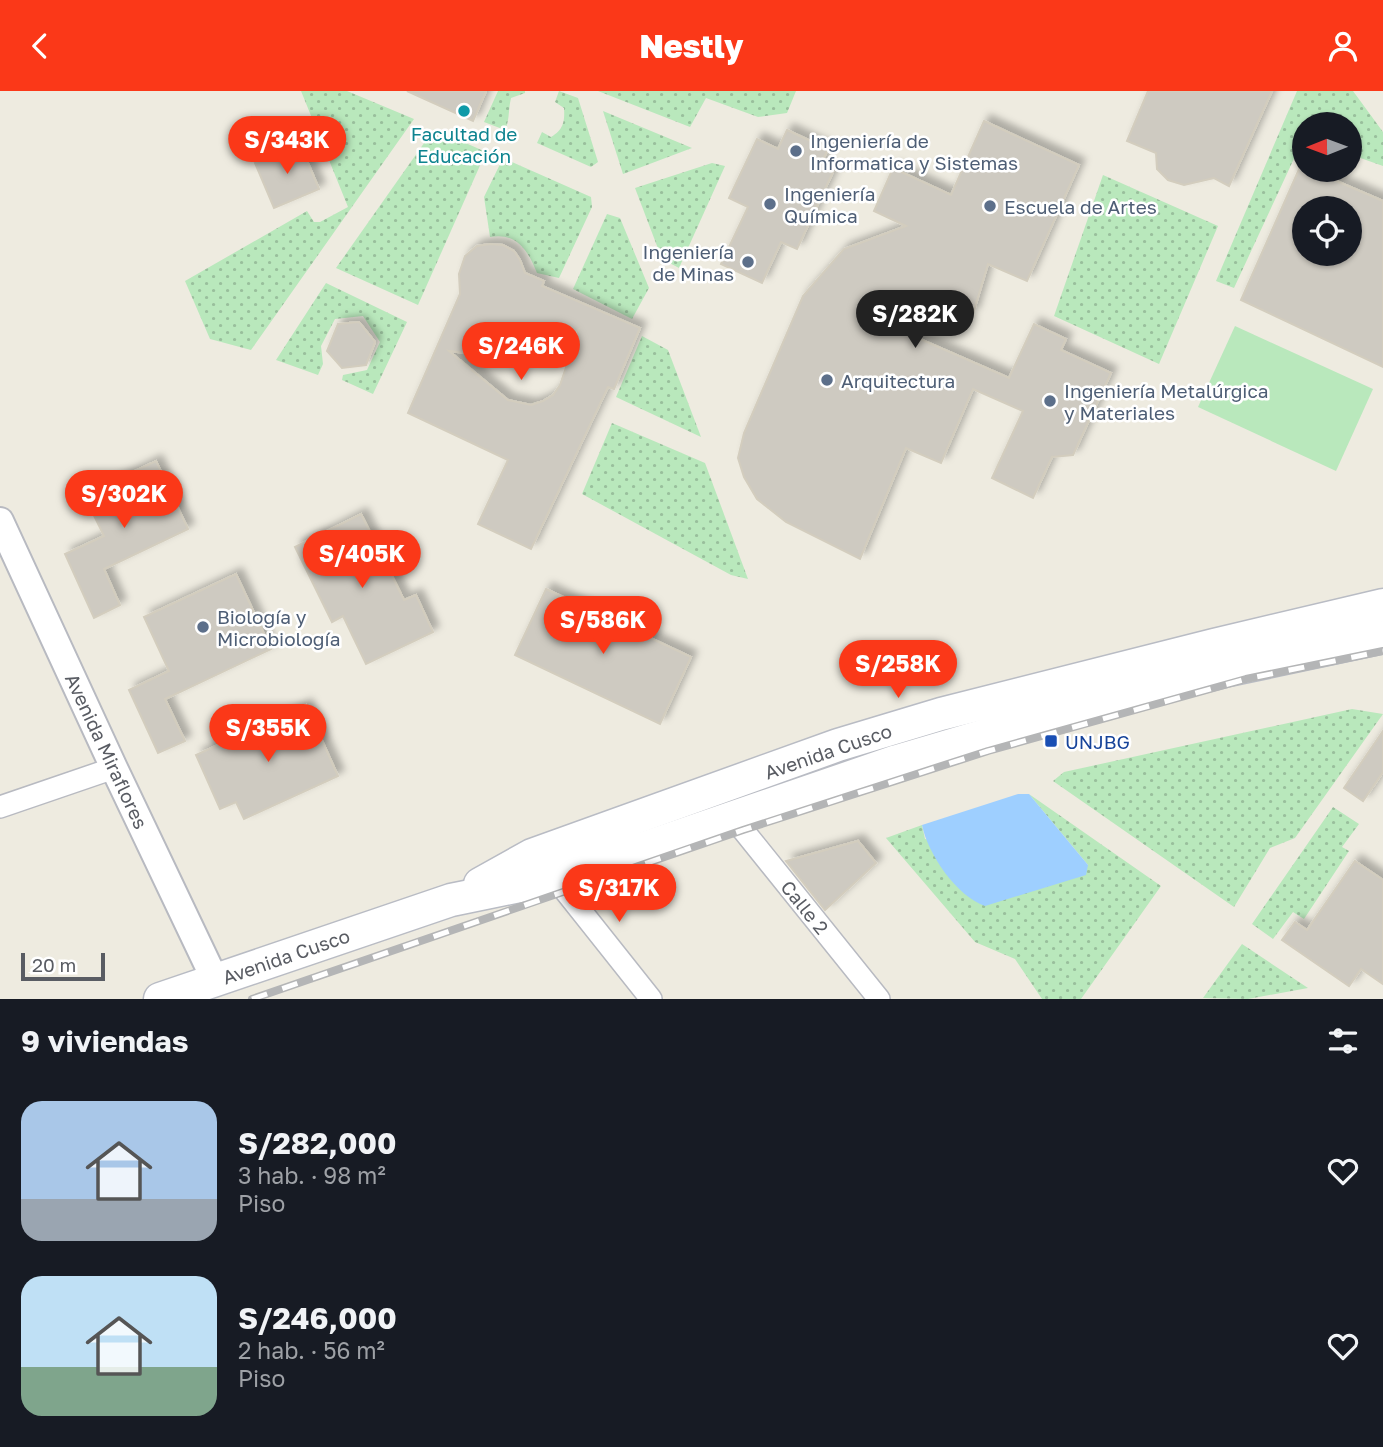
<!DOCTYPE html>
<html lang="es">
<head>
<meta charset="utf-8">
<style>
	:root { --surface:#171b24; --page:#242831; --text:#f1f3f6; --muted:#9ea1a6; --accent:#fb3818 }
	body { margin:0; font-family:"Golos Text",sans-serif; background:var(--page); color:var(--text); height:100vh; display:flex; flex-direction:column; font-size:26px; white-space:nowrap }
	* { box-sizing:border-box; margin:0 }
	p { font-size:23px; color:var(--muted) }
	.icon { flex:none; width:38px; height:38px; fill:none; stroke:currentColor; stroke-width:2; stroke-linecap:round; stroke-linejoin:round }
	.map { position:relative; height:908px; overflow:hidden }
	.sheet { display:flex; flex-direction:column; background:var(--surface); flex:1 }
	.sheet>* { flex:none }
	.needle { width:46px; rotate:269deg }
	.controls { position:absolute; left:1292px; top:21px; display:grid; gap:14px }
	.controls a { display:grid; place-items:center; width:70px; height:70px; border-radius:50%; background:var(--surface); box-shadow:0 2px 5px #0004; font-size:35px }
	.scale { position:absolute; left:21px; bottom:18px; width:84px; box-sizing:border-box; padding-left:7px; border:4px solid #595c63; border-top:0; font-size:19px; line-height:24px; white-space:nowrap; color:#595c63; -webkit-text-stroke:5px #fff; paint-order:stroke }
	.price { position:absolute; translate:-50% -60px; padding:0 16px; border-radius:24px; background:var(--accent); color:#fff; font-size:23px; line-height:46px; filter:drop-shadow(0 2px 4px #0008) }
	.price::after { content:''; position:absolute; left:50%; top:42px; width:21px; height:16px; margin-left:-10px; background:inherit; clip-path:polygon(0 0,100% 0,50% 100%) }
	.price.current { background:#222; color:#fff }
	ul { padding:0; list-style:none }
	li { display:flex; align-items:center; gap:21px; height:175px; padding:0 21px }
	li span { display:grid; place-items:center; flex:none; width:196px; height:140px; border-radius:21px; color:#555 }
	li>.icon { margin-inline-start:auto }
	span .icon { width:84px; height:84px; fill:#fffc; stroke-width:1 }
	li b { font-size:30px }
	h2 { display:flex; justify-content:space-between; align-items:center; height:84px; padding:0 21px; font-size:30px }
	header { display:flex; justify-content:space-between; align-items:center; height:91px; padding:0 21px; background:var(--accent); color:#fff; font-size:32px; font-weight:800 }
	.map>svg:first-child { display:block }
	.grass { fill:url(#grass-dots) }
	.garden { fill:#b9e8bc }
	.water { fill:#9ecfff }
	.building { fill:#cecac1; stroke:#d3cdbe; stroke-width:2; fill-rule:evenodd; filter:url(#shadow) }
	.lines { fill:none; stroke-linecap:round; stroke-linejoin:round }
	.minor-casing { stroke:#b8bac1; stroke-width:24 }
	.tertiary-casing { stroke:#b8bac1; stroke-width:30 }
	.secondary-casing { stroke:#b9bcc4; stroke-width:35 }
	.minor { stroke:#fff; stroke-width:21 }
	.tertiary { stroke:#fff; stroke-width:26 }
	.secondary { stroke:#fff; stroke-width:32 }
	.rail-casing { stroke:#b4b5b6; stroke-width:8 }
	.rail { stroke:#fff; stroke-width:5; stroke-dasharray:16; stroke-linecap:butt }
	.culture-dot { fill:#0f9aa8; stroke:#fff; stroke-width:2.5 }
	.service-dot { fill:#5c6f8a; stroke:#fff; stroke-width:2.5 }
	.transit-dot { fill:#1a4fb4; stroke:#fff; stroke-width:2.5 }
	.labels { text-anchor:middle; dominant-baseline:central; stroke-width:5; stroke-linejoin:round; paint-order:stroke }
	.culture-label { font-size:19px; fill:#0d838f; stroke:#fff }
	.service-label { font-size:19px; fill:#4e5e75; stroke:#fff; text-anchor:start }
	.transit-label { font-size:19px; fill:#164399; stroke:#fff; text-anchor:start }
	.street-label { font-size:19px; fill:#595c63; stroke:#fff }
</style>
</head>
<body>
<header><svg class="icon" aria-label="back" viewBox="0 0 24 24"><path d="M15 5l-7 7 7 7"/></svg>Nestly<svg class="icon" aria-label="person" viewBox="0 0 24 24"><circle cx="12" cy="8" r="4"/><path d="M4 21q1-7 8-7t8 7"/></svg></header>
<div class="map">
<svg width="1383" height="908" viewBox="0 0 1383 908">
	<defs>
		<pattern id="grass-dots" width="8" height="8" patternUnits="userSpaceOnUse" patternTransform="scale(1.75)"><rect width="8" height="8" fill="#b9e8bc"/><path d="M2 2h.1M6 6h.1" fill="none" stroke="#99bf9c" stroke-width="1.8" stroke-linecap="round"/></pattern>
		<filter id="shadow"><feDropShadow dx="6" dy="-6" stdDeviation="3.5" flood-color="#0004"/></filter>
	</defs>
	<rect width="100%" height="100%" fill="#eeebe0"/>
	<!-- grass -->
	<g class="grass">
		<path d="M 301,0 L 347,0 L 414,28 L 251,259 L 210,248 L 185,190 L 307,120 L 314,131 L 320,131 L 348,116 Z"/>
		<path d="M 498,0 L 525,0 L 525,2 L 511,7 C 508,19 510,28 505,39 L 484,31 Z"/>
		<path d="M 559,0 L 578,7 L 598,71 L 591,76 L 537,52 L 542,41 L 551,46 C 563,39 565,31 564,17 L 555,11 Z"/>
		<path d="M 598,0 L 796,0 L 787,22 L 758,26 L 706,7 L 690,36 Z"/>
		<path d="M 1297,0 L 1353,0 L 1383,41 L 1383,75 L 1349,63 L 1349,33 L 1304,33 L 1304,46 L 1234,197 L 1216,190 Z"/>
		<path d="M 603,20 L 692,57 L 623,83 Z"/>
		<path d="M 434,38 L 486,61 L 418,214 L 336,177 Z"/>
		<path d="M 503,67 L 591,106 L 592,116 L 559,187 L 537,182 C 528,159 516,141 490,146 L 484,106 Z"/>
		<path d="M 712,72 L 725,75 L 679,177 L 662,168 L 635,97 Z"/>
		<path d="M 1103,84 L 1218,135 L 1159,273 L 1054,225 Z"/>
		<path d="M 607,123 L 620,127 L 649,197 L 632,228 L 573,198 Z"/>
		<path d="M 326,192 L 407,231 L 373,303 L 342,289 L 343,284 L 367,279 L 380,251 L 363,225 L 335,228 L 321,255 L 323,273 L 318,284 L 276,269 Z"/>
		<path d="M 642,245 L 668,259 L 701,346 L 616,306 Z"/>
		<path d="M 612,332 L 705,372 L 748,488 L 731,484 L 582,403 Z"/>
		<path d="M 1352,618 L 1383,623 L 1295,747 L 1270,757 L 1234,816 L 1053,690 L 1064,681 Z"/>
		<path d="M 1029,703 L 1161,795 L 1081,908 L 1042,908 L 1015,868 L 975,851 L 886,747 L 922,734 L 925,748 L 1088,774 Z"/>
		<path d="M 1333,716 L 1359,733 L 1342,756 L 1349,760 L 1304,828 L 1293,821 L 1273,848 L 1252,833 Z"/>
		<path d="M 1242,853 L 1308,897 L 1248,908 L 1203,907 Z"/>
	</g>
	<!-- garden -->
	<path class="garden" d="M 1235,235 L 1373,298 L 1336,380 L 1198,316 Z"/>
	<!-- water -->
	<path class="water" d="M 1018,703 L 1029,703 L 1088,774 L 1086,784 L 985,815 C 956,805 928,763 922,734 Z"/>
	<!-- building -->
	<g class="building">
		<path d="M 407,0 L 486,0 L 473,30 Z"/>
		<path d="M 1148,0 L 1272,0 L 1229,95 L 1214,87 L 1184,94 L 1168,89 L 1157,78 L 1156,62 L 1127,50 Z"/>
		<path d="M 984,30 L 1079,74 L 1027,190 L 988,173 L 973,223 L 930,202 L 913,245 L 1009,287 L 1034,233 L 1066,248 L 1061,259 L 1111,282 L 1073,364 L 1052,366 L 1033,407 L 992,387 L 1023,320 L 973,298 L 941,372 L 906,357 L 860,468 L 786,431 L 757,408 L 744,386 L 738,367 L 744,342 L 803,205 L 844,158 L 906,135 L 874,120 L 893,77 L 951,104 Z"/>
		<path d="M 787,39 L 828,58 L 820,75 L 833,81 L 797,158 L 781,151 L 762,192 L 721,173 L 748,116 L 729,107 L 757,48 L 778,58 Z"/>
		<path d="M 300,53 L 319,98 L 274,117 L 255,72 Z"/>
		<path d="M 1304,67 L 1304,79 L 1311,79 L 1383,110 L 1383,276 L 1241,209 ZM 1304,117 L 1349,117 L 1349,163 L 1304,163 Z"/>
		<path d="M 490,153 L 503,154 L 514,160 L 520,169 L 525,182 L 544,190 L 542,195 L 640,237 L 614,298 L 608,296 L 531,458 L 478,433 L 508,369 L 408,322 L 460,203 L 459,183 L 465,165 L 477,155 ZM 579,238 L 560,294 L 553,304 L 543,310 L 531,314 L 508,309 L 449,260 L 522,269 Z"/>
		<path d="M 359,231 L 375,251 L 366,274 L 342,277 L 327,260 L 338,233 Z"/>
		<path d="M 156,370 L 188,438 L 104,478 L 120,514 L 94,527 L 65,463 L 104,445 L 84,404 Z"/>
		<path d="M 361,423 L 404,509 L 416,504 L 433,541 L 366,573 L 343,525 L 332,531 L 295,456 Z"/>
		<path d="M 236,483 L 271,558 L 165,608 L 185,650 L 158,662 L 129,599 L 169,580 L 144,526 Z"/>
		<path d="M 546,498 L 691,566 L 660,633 L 515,564 Z"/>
		<path d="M 306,614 L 338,685 L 244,728 L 236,711 L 220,718 L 196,664 Z"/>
		<path d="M 1383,640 L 1383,681 L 1363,710 L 1344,697 Z"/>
		<path d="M 858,750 L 876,772 L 825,819 L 786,770 Z"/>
		<path d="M 1355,770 L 1383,789 L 1383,893 L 1361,878 L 1349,895 L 1282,849 L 1295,831 L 1307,839 Z"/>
	</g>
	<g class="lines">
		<!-- minor casing -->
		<g class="minor-casing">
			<g id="minor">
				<path d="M 0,716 L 114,677"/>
				<path d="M 729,727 L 743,739 L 879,908"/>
				<path d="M 546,779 L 566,801 L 651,908"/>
			</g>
		</g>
		<!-- tertiary casing -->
		<g class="tertiary-casing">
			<path id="tertiary" d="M 0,430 L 114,677 L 215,889"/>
		</g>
		<!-- secondary casing -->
		<g class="secondary-casing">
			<g id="secondary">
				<path d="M 480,793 L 532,764 L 838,654 L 941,623 L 1214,554 L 1383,514"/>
				<path d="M 160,908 L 451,809 L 554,788 L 897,670 L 1088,614 L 1224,580 L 1383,546"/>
			</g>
		</g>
		<!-- minor -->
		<use href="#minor" class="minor"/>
		<!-- tertiary -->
		<use href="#tertiary" class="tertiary"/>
		<!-- secondary -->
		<use href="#secondary" class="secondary"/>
		<!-- rail casing -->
		<g class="rail-casing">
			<path id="rail" d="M 252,908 L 743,739 L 988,660 L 1246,588 L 1383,560"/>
		</g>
		<!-- rail -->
		<use href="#rail" class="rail"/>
	</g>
	<!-- markers -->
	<circle class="culture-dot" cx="464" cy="20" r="7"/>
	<g class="service-dot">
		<circle cx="796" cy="60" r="7"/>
		<circle cx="770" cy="113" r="7"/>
		<circle cx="990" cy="115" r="7"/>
		<circle cx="748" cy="171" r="7"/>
		<circle cx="827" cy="289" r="7"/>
		<circle cx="1050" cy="310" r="7"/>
		<circle cx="203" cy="536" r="7"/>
	</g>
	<rect class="transit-dot" x="1044" y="643" width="14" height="14" rx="3.5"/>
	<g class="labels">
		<!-- culture labels -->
		<g class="culture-label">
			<text x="464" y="42">Facultad de<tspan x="464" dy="22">Educación</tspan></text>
		</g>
		<!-- service labels -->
		<g class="service-label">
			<text x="810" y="49">Ingeniería de<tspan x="810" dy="22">Informatica y Sistemas</tspan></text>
			<text x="784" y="102">Ingeniería<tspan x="784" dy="22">Química</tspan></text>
			<text x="1004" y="115">Escuela de Artes</text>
			<text x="734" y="160" text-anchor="end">Ingeniería<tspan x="734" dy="22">de Minas</tspan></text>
			<text x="841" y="289">Arquitectura</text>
			<text x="1064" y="299">Ingeniería Metalúrgica<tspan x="1064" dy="22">y Materiales</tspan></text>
			<text x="217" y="525">Biología y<tspan x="217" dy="22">Microbiología</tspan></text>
		</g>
		<!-- transit labels -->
		<g class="transit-label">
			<text x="1065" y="650">UNJBG</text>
		</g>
		<!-- street labels -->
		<g class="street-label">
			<text transform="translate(107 660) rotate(65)">Avenida Miraflores</text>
			<text transform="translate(828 660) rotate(-19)">Avenida Cusco</text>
			<text transform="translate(805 816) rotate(51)">Calle 2</text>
			<text transform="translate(286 865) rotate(-19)">Avenida Cusco</text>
		</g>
	</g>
</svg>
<div class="controls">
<a><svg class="needle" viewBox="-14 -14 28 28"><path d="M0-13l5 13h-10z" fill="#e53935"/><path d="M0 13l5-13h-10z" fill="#9ea1a6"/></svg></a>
<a><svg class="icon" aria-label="locate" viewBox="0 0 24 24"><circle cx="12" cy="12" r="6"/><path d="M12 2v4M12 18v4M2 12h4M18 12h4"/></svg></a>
</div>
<div class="scale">20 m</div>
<b class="price" style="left:287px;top:85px">S/343K</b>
<b class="price current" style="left:915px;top:259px">S/282K</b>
<b class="price" style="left:521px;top:291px">S/246K</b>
<b class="price" style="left:124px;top:439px">S/302K</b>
<b class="price" style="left:362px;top:499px">S/405K</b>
<b class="price" style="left:603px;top:565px">S/586K</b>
<b class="price" style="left:898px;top:609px">S/258K</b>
<b class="price" style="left:268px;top:673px">S/355K</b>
<b class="price" style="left:619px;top:833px">S/317K</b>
</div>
<section class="sheet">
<h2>9 viviendas<svg class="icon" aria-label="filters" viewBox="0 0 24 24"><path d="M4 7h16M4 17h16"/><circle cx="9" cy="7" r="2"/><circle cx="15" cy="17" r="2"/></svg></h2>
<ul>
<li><span style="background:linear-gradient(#a9c7e8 70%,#9aa5b1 0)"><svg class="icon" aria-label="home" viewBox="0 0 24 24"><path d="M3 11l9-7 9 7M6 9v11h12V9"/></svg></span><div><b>S/282,000</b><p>3 hab. · 98 m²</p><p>Piso</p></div><svg class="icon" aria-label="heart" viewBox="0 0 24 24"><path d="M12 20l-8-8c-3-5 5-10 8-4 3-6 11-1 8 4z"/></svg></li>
<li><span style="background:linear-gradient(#bfe0f5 65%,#7fa58c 0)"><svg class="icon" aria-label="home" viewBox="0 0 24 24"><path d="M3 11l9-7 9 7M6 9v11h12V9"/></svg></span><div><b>S/246,000</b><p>2 hab. · 56 m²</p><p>Piso</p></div><svg class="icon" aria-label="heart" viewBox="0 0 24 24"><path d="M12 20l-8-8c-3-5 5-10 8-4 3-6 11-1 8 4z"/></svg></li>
</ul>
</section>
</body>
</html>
